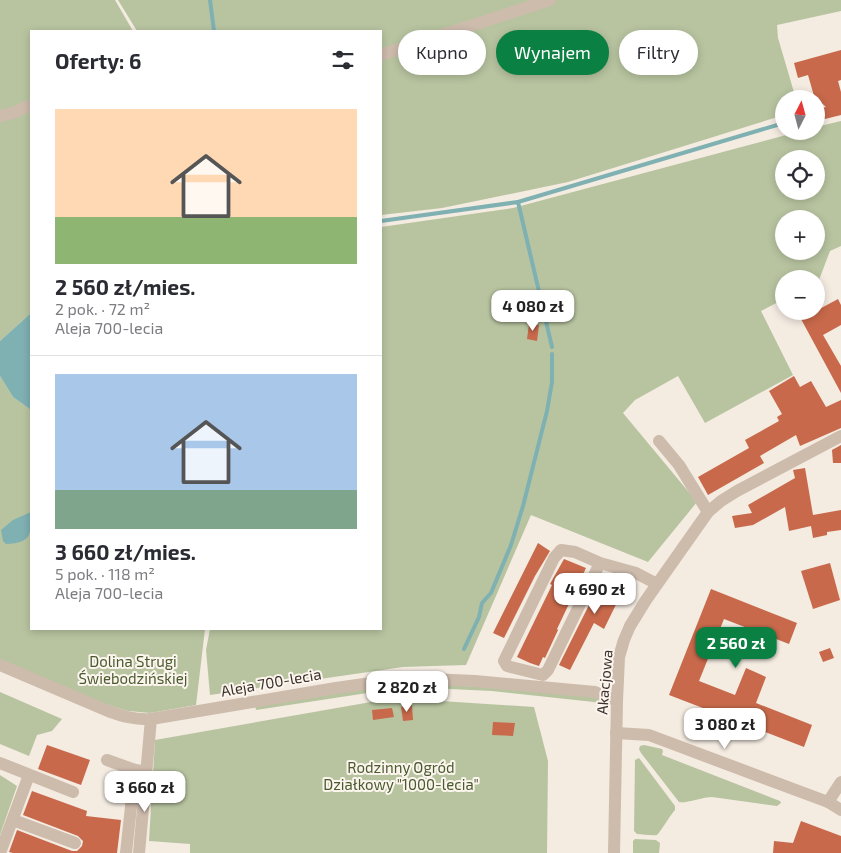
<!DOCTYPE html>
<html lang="pl">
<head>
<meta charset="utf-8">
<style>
	:root { --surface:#fff; --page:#f7f7f7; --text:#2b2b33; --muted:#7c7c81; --line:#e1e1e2; --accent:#0b8043 }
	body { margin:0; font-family:"Exo 2",sans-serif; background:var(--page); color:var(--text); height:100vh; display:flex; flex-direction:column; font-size:19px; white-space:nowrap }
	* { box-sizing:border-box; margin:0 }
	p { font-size:16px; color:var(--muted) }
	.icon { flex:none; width:28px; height:28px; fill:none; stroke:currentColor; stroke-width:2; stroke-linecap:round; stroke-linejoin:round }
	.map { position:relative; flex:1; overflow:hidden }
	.drawer { position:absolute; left:30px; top:30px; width:352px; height:600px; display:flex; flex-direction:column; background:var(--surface); border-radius:0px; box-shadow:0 2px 8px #0003 }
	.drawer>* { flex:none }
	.banner { position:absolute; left:398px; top:30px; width:368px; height:45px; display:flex; gap:10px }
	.needle { width:32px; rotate:6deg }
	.controls { position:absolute; left:775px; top:90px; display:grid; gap:10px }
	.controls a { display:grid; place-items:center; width:50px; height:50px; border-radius:50%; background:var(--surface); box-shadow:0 2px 8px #0003; font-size:25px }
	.price { position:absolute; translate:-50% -42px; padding:0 11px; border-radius:10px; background:#fff; color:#222; font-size:16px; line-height:32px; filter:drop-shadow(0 1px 2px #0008) }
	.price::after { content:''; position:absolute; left:50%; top:30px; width:15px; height:11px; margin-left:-8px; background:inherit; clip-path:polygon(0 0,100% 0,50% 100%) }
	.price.selected { background:var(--accent); color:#fff }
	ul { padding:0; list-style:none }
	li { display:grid; align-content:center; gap:10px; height:265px; padding:0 25px }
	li+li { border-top:1px solid var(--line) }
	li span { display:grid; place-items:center; height:155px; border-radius:0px; color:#555 }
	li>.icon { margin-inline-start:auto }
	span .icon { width:90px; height:90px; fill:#fffc; stroke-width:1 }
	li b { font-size:21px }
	h2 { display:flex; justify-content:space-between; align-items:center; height:60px; padding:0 25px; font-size:21px }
	.chip { padding:0 18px; border-radius:22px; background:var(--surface); box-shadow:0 2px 8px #0003; font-size:18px; line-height:45px }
	.chip.selected { background:var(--accent); color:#fff }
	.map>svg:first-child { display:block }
	.green { fill:#b8c4a0; fill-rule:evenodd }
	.water { fill:#7fb0b2 }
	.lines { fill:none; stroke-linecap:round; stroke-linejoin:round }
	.stream { stroke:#7fb0b2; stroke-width:4 }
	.building { fill:#c8694b }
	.minor { stroke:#cdbbac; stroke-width:12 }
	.labels { text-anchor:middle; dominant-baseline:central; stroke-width:4; stroke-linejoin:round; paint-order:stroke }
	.park-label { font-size:15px; fill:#4a5a2e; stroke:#fbf5ee }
	.street-label { font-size:15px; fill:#3b302b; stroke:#fbf5ee }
</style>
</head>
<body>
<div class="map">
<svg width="841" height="853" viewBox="0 0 841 853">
	<rect width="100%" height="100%" fill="#f4ebe1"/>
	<!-- green -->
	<g class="green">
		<path d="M 0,0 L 115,0 L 133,31 L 31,31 L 31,313 L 0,341 Z"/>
		<path d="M 118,0 L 841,0 L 841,11 L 777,25 L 778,38 L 796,99 L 784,99 L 784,115 L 568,182 L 442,208 L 381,215 L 381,31 L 137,31 Z"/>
		<path d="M 841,121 L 841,246 L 830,251 L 819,280 L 816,281 L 816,279 L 784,279 L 784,299 L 761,311 L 793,375 L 705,423 L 678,376 L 635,400 L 623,413 L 697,502 L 648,562 L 531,515 L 466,665 L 403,667 L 210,695 L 206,650 L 210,629 L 381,629 L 381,227 L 513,208 L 801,131 L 816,131 L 816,127 ZM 784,159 L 816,159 L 816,191 L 784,191 ZM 784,219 L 816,219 L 816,251 L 784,251 Z"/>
		<path d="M 0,376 L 13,397 L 31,410 L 31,629 L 205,629 L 196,705 L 150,713 L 128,711 L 108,705 L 0,660 Z"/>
		<path d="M 400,682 L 400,688 L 256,710 L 255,705 Z"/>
		<path d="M 408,682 L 591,695 L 606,701 L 607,706 L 594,702 L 492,691 L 408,687 Z"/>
		<path d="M 0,692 L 62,719 L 52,731 L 37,735 L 29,756 L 0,744 Z"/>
		<path d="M 394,698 L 534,707 L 548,761 L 547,853 L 190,853 L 190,844 L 149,841 L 155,740 Z"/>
		<path d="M 644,745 L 662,749 L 663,751 L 662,755 L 780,801 L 781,803 L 777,806 L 712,797 C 703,797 684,804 679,802 L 641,753 L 639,749 L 640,746 Z"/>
		<path d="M 639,758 L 675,806 L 675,810 C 671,814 659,834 657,835 C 651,836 643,834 637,834 L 634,831 L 635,760 Z"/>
		<path d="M 0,775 L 17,786 L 0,835 Z"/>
		<path d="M 635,839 L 656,840 L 660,843 L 659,853 L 633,853 L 633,841 Z"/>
	</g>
	<!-- water -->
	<g class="water">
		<path d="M 31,313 L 31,410 L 13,397 L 0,376 L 0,341 Z"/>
		<path d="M 31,512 C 31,534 32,543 6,544 L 3,541 L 1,530 L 13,520 Z"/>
	</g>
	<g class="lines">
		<!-- stream -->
		<g class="stream">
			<path d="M 210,0 L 214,31"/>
			<path d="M 518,202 L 784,123"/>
			<path d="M 381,221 L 518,202 L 552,347"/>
			<path d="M 464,649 L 479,617 L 482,603 L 491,593 L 511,545 L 523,506 L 547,411 L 552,382 L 552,354"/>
		</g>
	</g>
	<!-- building -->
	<g class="building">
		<path d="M 841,50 L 841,80 L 838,81 L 841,92 L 841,115 L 821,120 L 818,109 L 826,107 L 814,96 L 808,75 L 798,78 L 794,63 Z"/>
		<path d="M 838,299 L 841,305 L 841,325 L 823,335 L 841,366 L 841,393 L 801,319 Z"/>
		<path d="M 529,324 L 539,325 L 537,341 L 527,339 Z"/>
		<path d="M 794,376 L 800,387 L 811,381 L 826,407 L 841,400 L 841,428 L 800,446 L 796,435 L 760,456 L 764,463 L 708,495 L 698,477 L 749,448 L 745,440 L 779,421 L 777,417 L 782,414 L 769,391 Z"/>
		<path d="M 841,445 L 841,463 L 833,463 L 832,450 Z"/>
		<path d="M 805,468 L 813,515 L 841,510 L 841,530 L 827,532 L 827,535 L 813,538 L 811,526 L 789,531 L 785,507 L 753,525 L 735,528 L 732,516 L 752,513 L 748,505 L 795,478 L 793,470 Z"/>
		<path d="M 538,543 L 550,551 L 535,576 L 504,638 L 493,633 Z"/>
		<path d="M 564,559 L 586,568 L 557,629 L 558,630 L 545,658 L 543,657 L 539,666 L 530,663 L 517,657 L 552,585 L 550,584 Z"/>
		<path d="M 830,563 L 840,600 L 813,609 L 801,571 Z"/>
		<path d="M 605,573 L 627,582 L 604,629 L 594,623 L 570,670 L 559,665 Z"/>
		<path d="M 711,589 L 797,623 L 789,644 L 724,619 L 699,681 L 735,695 L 746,668 L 766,677 L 756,703 L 812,725 L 804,747 L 669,695 Z"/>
		<path d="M 830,648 L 834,658 L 823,662 L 819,652 Z"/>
		<path d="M 412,705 L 413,720 L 403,721 L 401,707 Z"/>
		<path d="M 392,708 L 394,717 L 373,720 L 372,710 Z"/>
		<path d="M 493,722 L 515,723 L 513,736 L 492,735 Z"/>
		<path d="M 47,745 L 90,760 L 81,785 L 38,769 Z"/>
		<path d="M 32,791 L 87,811 L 86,816 L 121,820 L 117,853 L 13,853 L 9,852 L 17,830 L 72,851 L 77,851 L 82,846 L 83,841 L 78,836 L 23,815 Z"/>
		<path d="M 801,821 L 841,836 L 841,853 L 773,853 L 774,841 L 793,843 Z"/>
	</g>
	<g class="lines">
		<!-- minor -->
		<g class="minor">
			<path d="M 381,55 L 550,0"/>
			<path d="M 0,116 L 13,113 L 31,105"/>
			<path d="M 659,441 L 679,465 L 708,512"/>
			<path d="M 600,563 L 548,670 L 543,675 L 507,666 L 504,661 L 554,558 L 561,550 L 575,552 L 600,563 L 636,573 L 657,584"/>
			<path d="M 0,665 L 108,711 C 122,716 135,720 151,719 L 336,688 L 406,678 L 475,681 L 595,692 L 617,701"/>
			<path d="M 616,733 L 649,735 L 828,802 L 841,810"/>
			<path d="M 107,760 L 135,770 L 142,771"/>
			<path d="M 0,763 L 73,792"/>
			<path d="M 828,802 L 841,782"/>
			<path d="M 13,820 L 75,843"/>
			<path d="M 0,853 L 29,775"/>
			<path d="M 126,853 L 135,770"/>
			<path d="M 139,853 L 151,719"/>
			<path d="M 614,853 L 617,701 L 619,657 L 624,640 L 630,626 L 646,600 L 708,512 L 721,501 L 737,491 L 841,436"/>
		</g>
	</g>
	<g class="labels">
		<!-- park labels -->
		<g class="park-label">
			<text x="133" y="661">Dolina Strugi<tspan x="133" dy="17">Świebodzińskiej</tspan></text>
			<text x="401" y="767">Rodzinny Ogród<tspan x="401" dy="17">Działkowy "1000-lecia"</tspan></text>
		</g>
		<!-- street labels -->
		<g class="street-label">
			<text transform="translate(271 682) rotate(-10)">Aleja 700-lecia</text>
			<text transform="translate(604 682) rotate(-85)">Akacjowa</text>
		</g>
	</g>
</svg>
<div class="controls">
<a><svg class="needle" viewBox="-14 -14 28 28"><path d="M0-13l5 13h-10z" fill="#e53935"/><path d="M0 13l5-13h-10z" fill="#7c7c81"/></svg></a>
<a><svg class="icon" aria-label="locate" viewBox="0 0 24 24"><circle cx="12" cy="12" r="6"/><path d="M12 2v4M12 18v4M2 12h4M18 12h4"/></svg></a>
<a>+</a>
<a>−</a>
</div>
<b class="price" style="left:533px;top:332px">4 080 zł</b>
<b class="price" style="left:595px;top:615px">4 690 zł</b>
<b class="price selected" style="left:736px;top:669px">2 560 zł</b>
<b class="price" style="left:407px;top:713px">2 820 zł</b>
<b class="price" style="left:725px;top:750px">3 080 zł</b>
<b class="price" style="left:145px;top:813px">3 660 zł</b>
<div class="banner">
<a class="chip">Kupno</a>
<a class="chip selected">Wynajem</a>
<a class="chip">Filtry</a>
</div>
<section class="drawer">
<h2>Oferty: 6<svg class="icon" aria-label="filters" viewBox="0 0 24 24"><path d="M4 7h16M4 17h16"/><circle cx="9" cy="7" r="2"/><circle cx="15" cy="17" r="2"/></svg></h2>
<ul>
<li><span style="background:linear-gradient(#ffd9b3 70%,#8fb573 0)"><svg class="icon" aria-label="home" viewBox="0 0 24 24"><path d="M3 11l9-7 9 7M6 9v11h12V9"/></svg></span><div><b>2 560 zł/mies.</b><p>2 pok. · 72 m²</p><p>Aleja 700-lecia</p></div></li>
<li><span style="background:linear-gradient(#a9c7e8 75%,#7fa58c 0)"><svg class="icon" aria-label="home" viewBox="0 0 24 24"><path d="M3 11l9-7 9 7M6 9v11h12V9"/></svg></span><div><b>3 660 zł/mies.</b><p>5 pok. · 118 m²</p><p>Aleja 700-lecia</p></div></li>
</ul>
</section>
</div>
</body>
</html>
